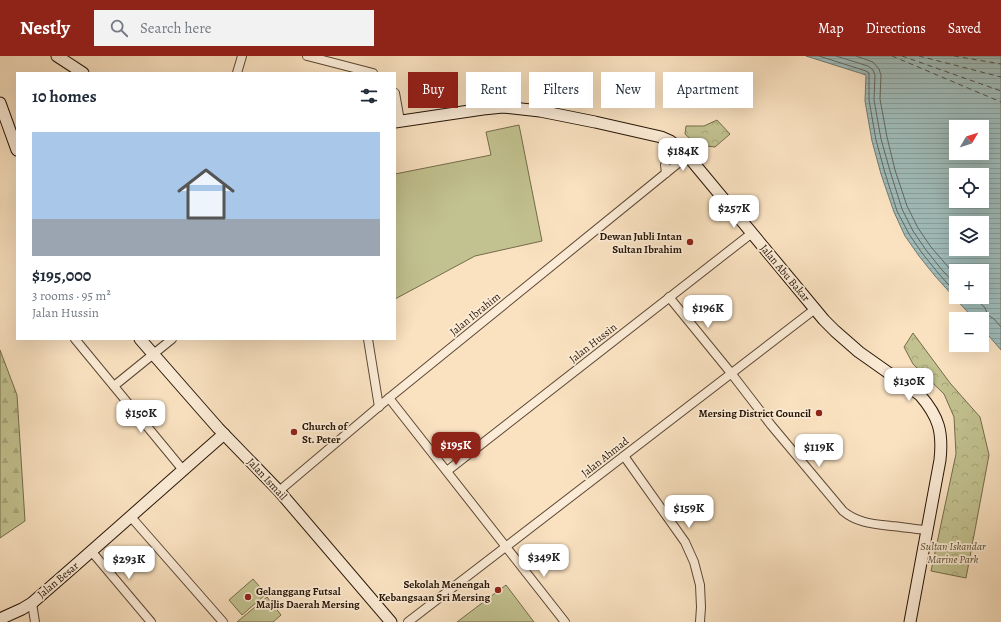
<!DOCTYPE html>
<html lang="en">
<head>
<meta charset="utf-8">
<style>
	:root { --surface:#fff; --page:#f2f2f3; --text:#1f2937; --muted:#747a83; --line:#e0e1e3; --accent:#8f2418 }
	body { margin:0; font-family:Alegreya,serif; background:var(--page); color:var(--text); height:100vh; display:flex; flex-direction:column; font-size:15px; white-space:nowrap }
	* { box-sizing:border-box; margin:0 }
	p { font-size:13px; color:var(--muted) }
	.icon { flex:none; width:22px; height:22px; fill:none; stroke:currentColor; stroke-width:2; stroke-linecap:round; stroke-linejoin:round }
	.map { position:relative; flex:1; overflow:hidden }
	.drawer { position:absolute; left:16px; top:16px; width:380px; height:268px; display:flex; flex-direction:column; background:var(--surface); border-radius:0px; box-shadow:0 4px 16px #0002 }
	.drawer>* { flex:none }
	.hud { position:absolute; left:408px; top:16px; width:380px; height:36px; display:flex; gap:8px }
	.needle { width:26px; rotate:51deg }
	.fabs { position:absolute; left:949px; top:64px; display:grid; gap:8px }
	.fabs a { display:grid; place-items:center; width:40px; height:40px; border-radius:0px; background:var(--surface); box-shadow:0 4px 16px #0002; font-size:20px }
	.price { position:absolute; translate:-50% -34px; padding:0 9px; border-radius:8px; background:#fff; color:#222; font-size:13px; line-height:26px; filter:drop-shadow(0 1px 2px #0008) }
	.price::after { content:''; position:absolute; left:50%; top:24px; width:12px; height:9px; margin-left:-6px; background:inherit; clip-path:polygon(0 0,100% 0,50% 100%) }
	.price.active { background:var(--accent); color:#fff }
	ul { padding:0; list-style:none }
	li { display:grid; align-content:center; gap:8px; height:212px; padding:0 16px }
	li+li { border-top:1px solid var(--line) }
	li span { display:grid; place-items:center; height:124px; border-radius:0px; color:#555 }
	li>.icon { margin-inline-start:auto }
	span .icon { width:72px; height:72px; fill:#fffc; stroke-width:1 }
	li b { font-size:17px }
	h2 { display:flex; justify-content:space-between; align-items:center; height:48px; padding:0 16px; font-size:17px }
	.pill { padding:0 14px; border-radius:0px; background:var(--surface); box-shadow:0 4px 16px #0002; font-size:14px; line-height:36px }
	.pill.active { background:var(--accent); color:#fff }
	header { display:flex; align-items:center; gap:24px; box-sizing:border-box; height:56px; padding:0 20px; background:var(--accent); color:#fff }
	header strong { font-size:19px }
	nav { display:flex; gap:22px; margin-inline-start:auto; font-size:14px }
	.search { width:280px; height:36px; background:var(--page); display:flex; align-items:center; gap:10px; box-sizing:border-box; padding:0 14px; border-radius:0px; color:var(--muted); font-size:15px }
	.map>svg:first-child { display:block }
	.forest { fill:url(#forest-firs); stroke:#746c4b }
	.park { fill:url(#park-crowns); stroke:#746c4b }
	.garden { fill:#c2c290; stroke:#746c4b }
	.water { fill:url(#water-rules); stroke:#707972; fill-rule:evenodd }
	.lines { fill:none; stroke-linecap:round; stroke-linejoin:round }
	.shore { stroke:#646860; stroke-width:1 }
	.ferry { stroke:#514f45; stroke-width:1; stroke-dasharray:5 4; stroke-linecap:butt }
	.street-casing { stroke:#5c4835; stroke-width:10 }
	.secondary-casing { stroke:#271506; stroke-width:13 }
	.street { stroke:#fcecd7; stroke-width:8 }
	.secondary { stroke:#fcecd7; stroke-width:11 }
	.poi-dot { fill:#8f2418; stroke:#fcecd7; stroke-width:1.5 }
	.labels { text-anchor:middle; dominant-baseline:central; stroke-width:3.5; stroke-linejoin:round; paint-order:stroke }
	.poi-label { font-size:11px; font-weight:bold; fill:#271506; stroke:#fcecd7; text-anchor:end }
	.street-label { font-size:11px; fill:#271506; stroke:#fcecd7 }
	.park-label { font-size:11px; font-style:italic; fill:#5d5236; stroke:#fcecd7 }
</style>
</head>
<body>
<header>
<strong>Nestly</strong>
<div class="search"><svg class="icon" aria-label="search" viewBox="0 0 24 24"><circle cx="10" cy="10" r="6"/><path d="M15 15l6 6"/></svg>Search here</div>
<nav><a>Map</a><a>Directions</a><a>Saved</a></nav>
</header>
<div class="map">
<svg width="1001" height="566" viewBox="0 0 1001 566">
	<defs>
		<pattern id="forest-firs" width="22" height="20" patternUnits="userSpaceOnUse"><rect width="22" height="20" fill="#c2c290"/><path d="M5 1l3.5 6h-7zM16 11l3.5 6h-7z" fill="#a7a67b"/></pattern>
		<pattern id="park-crowns" width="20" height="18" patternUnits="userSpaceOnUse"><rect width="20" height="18" fill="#c2c290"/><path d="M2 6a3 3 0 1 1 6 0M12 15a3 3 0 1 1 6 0" fill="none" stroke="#a7a67b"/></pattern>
		<pattern id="water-rules" width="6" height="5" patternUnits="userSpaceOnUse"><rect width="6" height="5" fill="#a0bcba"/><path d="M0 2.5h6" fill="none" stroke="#8aa19e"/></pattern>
	</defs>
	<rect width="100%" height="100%" fill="#fae2c1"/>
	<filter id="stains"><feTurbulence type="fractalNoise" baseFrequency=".005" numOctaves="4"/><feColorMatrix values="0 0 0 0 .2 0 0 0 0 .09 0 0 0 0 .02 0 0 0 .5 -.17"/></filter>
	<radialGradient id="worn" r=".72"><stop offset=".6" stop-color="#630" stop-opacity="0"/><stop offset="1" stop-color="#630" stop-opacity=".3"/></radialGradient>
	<!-- forest -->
	<path class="forest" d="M 0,294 L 17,339 L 25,465 L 0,482 Z"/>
	<!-- park -->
	<g class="park">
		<path d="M 717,64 L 730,78 L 715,91 L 697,89 L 685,78 L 686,70 L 704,70 Z"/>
		<path d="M 913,277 L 950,327 L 980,361 L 989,399 L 966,522 L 931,515 L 956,398 L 954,361 L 944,338 L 913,308 L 904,291 Z"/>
	</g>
	<!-- garden -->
	<g class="garden">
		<path d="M 519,69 L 542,185 L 475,200 L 395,243 L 395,118 L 491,99 L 486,76 Z"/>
		<path d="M 253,523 L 266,538 L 242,559 L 229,544 Z"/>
		<path d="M 506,529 L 534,566 L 457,566 Z"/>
		<path d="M 267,541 L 281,559 L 273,566 L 237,566 Z"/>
	</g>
	<!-- water -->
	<path class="water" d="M 806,0 L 1001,0 L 1001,294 L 982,272 L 982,263 L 974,263 L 935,220 L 919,200 L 905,180 L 894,156 L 881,118 L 872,85 L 865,45 L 866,19 ZM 956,71 L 982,71 L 982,97 L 956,97 ZM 956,119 L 982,119 L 982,145 L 956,145 ZM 956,167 L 982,167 L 982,193 L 956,193 ZM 956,215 L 982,215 L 982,241 L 956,241 Z"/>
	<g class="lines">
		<!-- shore -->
		<g class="shore">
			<path d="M 819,0 L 866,15 L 869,17 L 869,44 L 876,84 L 885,117 L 897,155 L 909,178 L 922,197 L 939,218 L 956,237"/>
			<path d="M 836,0 L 868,10 L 873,14 L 875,19 L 874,44 L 881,83 L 890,115 L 902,153 L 913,175 L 926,194 L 942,214 L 956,229"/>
			<path d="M 856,0 L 873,6 L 879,13 L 881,19 L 880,43 L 887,81 L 895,114 L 907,150 L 918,172 L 931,191 L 956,220"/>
			<path d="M 975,241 L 985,252 L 988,259 L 994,263 L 1001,271"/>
		</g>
		<!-- ferry -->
		<g class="ferry">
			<path d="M 892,0 L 1001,46"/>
			<path d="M 902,0 L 1001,35"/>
			<path d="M 919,0 L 1001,21"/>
			<path d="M 954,0 L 1001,8"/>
		</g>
		<!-- street casing -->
		<g class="street-casing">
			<g id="street">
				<path d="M 307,0 L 373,17"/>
				<path d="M 237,17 L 242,0"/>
				<path d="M 395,37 L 400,65"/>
				<path d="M 661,81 L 668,95 L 668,100 L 665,109 L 666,117"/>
				<path d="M 669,241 L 731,317 L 771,369 L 843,455 C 857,467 874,468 891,470 C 903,471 915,473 926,474"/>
				<path d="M 75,283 L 183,414"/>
				<path d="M 368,283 L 379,351"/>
				<path d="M 114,330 L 172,283"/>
				<path d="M 389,342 L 565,566"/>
				<path d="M 624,400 L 685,486 L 694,506 L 700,529 L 701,551 L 700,566"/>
				<path d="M 447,415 L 752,177"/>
				<path d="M 279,435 L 389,342 L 687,100"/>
				<path d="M 131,461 L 223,566"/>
				<path d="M 92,496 L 151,566"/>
				<path d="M 32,547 L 35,566"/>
				<path d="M 408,566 L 815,253"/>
			</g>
		</g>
		<!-- secondary casing -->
		<g class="secondary-casing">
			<g id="secondary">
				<path d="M 57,0 L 83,17"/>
				<path d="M 0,47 L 17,94"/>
				<path d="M 395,66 L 483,53 L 503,51 L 540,55 L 595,66 L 661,81 L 670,85 L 678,91 L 692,105 L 824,264 L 835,275 L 859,296 L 920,339 C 939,361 943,376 940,404 L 910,566"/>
				<path d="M 140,283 L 218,372 L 279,435 L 391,566"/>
				<path d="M 0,563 L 22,553 L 32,547 C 97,491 160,434 224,378"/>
			</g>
		</g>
		<!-- street -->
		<use href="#street" class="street"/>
		<!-- secondary -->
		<use href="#secondary" class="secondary"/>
	</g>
	<!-- markers -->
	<g class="poi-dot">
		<circle cx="690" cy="186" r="4"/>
		<circle cx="819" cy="357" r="4"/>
		<circle cx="294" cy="376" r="4"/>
		<circle cx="498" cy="534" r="4"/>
		<circle cx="248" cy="541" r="4"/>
	</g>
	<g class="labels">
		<!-- poi labels -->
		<g class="poi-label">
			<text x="682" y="180">Dewan Jubli Intan<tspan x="682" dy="13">Sultan Ibrahim</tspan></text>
			<text x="811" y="357">Mersing District Council</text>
			<text x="302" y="370" text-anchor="start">Church of<tspan x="302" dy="13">St. Peter</tspan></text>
			<text x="490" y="528">Sekolah Menengah<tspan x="490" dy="13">Kebangsaan Sri Mersing</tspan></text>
			<text x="256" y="535" text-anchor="start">Gelanggang Futsal<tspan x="256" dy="13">Majlis Daerah Mersing</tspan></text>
		</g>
		<!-- street labels -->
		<g class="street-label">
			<text transform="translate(785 217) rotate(50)">Jalan Abu Bakar</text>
			<text transform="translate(475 258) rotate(-39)">Jalan Ibrahim</text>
			<text transform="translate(593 287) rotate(-38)">Jalan Hussin</text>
			<text transform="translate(605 401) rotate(-38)">Jalan Ahmad</text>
			<text transform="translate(267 423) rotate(47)">Jalan Ismail</text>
			<text transform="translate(58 524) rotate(-40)">Jalan Besar</text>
		</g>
		<!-- park labels -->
		<g class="park-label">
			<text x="953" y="490">Sultan Iskandar<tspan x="953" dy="13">Marine Park</tspan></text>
		</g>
	</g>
	<rect width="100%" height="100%" filter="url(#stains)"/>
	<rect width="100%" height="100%" fill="url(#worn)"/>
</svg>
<div class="fabs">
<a><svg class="needle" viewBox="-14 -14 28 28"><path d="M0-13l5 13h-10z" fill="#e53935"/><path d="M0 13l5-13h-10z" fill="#747a83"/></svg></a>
<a><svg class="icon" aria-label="locate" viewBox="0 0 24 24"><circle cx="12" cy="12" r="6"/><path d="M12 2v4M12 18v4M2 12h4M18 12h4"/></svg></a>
<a><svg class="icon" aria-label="layers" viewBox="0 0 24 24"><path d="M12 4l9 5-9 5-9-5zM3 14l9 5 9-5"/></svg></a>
<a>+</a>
<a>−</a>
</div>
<b class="price" style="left:683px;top:116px">$184K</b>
<b class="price" style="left:734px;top:173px">$257K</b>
<b class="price" style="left:708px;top:273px">$196K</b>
<b class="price" style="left:909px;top:346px">$130K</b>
<b class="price" style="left:141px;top:378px">$150K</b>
<b class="price active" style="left:456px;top:410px">$195K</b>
<b class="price" style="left:819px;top:412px">$119K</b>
<b class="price" style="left:689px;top:473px">$159K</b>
<b class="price" style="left:544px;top:522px">$349K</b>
<b class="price" style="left:129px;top:524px">$293K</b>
<div class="hud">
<a class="pill active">Buy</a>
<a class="pill">Rent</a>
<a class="pill">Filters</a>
<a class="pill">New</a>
<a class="pill">Apartment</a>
</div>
<section class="drawer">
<h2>10 homes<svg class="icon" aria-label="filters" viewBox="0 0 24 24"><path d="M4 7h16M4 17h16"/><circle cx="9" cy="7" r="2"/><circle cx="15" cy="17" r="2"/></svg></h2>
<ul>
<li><span style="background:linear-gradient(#a9c7e8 70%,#9aa5b1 0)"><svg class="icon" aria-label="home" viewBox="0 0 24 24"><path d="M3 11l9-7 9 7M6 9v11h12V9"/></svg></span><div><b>$195,000</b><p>3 rooms · 95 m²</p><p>Jalan Hussin</p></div></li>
</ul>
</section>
</div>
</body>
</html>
